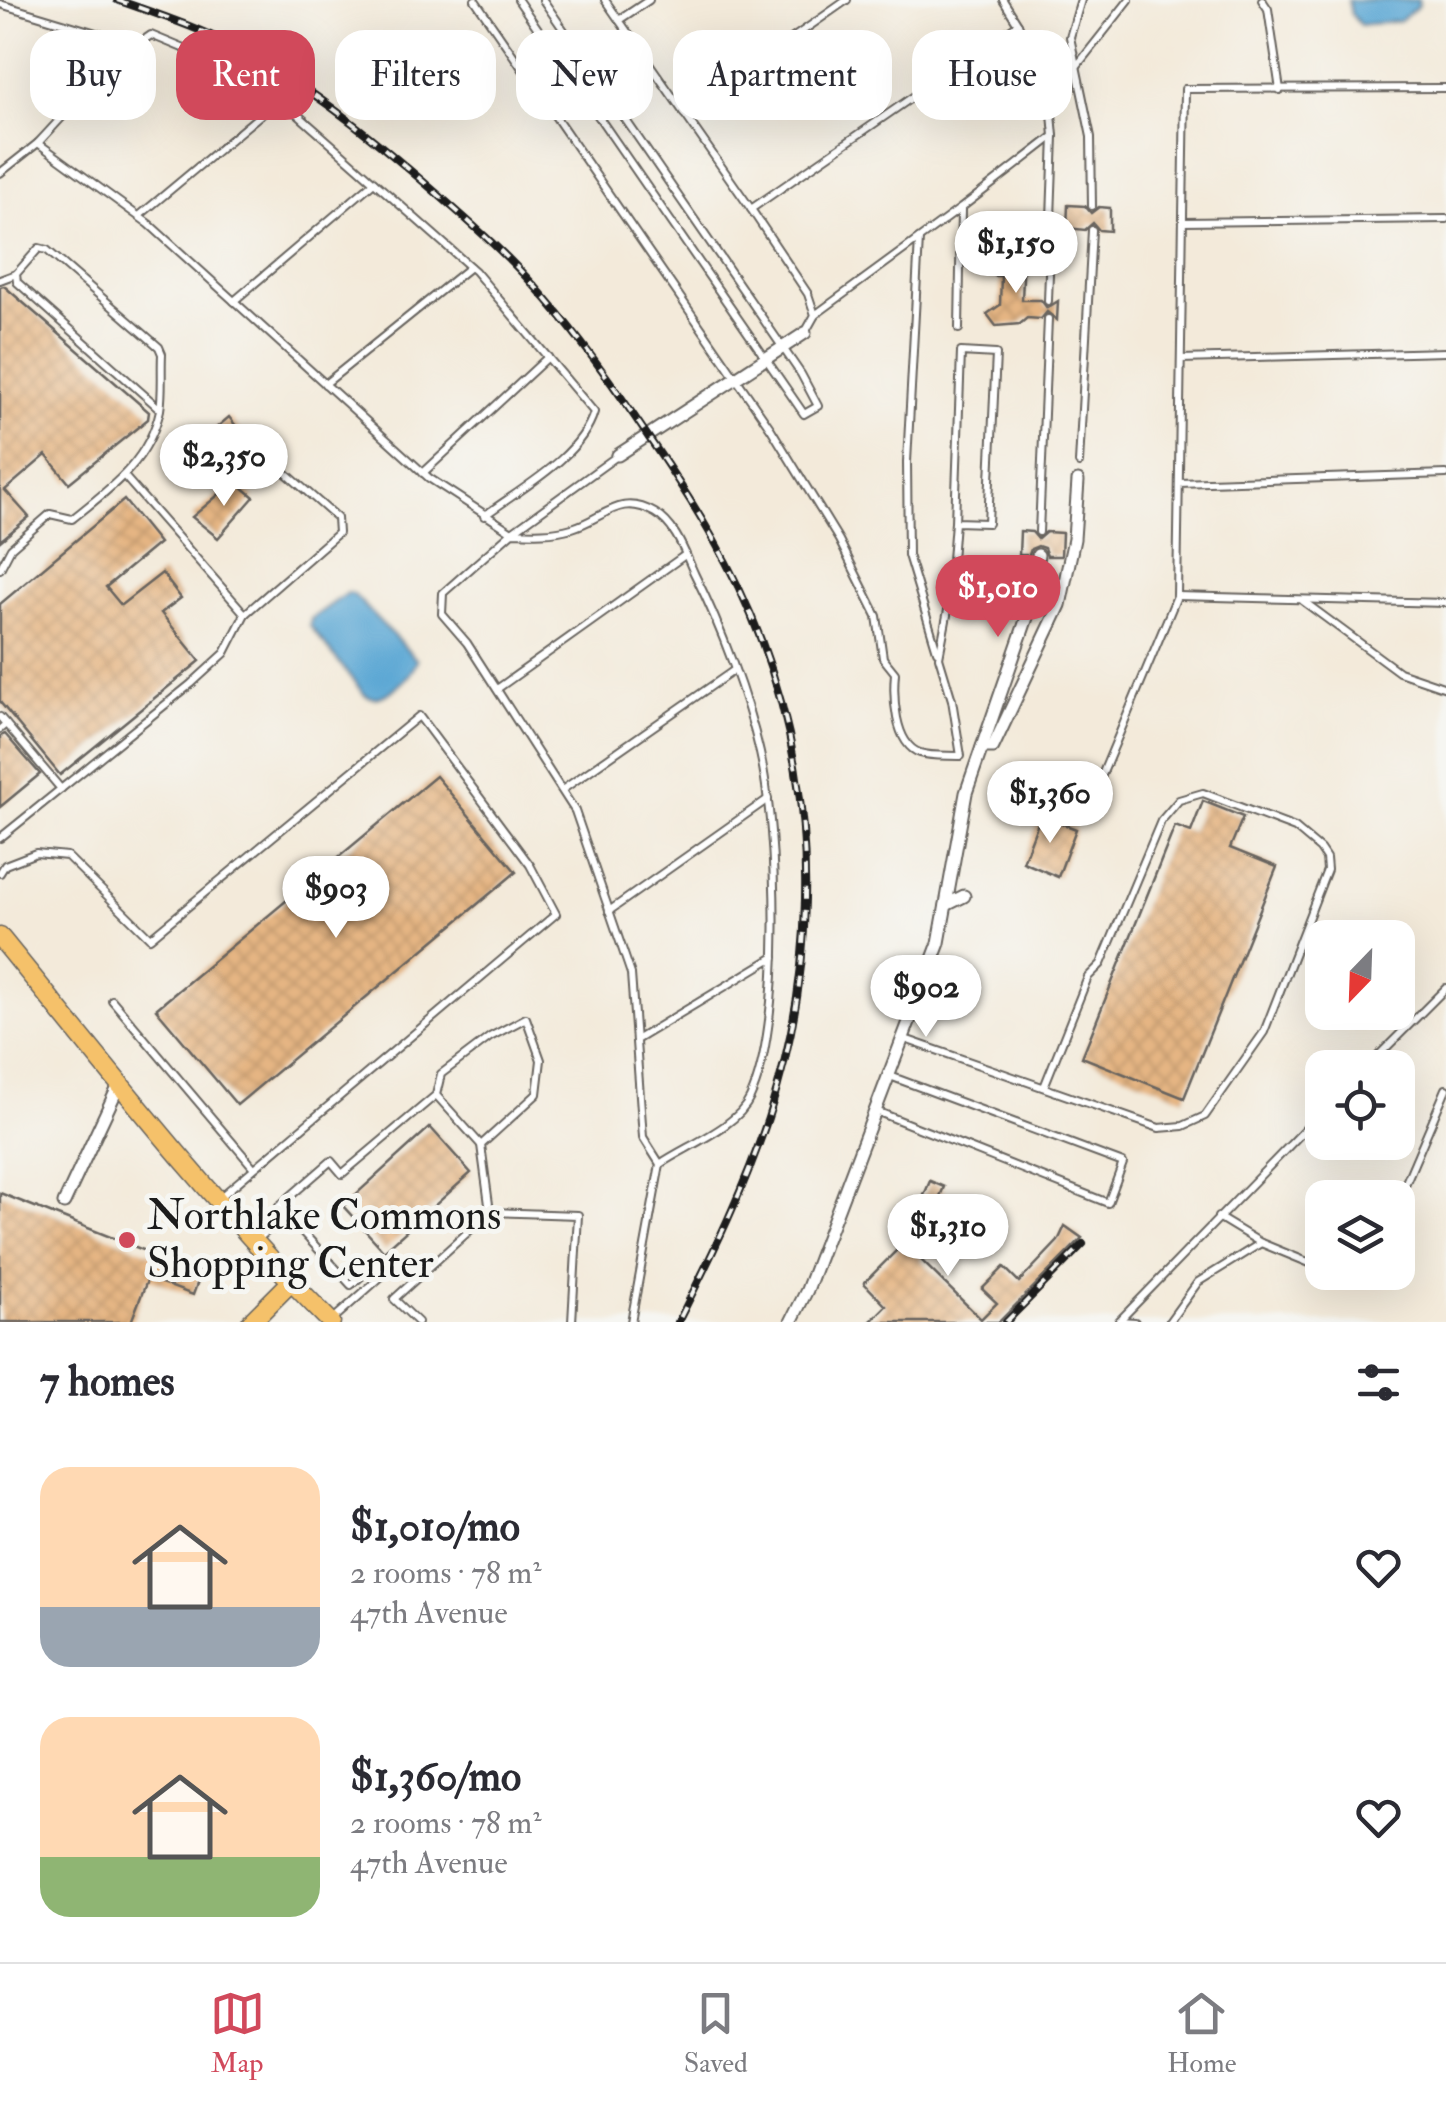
<!DOCTYPE html>
<html lang="en">
<head>
<meta charset="utf-8">
<style>
	:root { --surface:#fff; --page:#f2f2f3; --text:#2b2b33; --muted:#7c7c81; --line:#e1e1e2; --accent:#d1495b }
	body { margin:0; font-family:"IM FELL Double Pica",serif; background:var(--page); color:var(--text); height:100vh; display:flex; flex-direction:column; font-size:38px; white-space:nowrap }
	* { box-sizing:border-box; margin:0 }
	p { font-size:32px; color:var(--muted) }
	.icon { flex:none; width:55px; height:55px; fill:none; stroke:currentColor; stroke-width:2; stroke-linecap:round; stroke-linejoin:round }
	.map { position:relative; height:1322px; overflow:hidden }
	.panel { display:flex; flex-direction:column; background:var(--surface); flex:1 }
	.panel>* { flex:none }
	.guide { position:absolute; left:30px; top:30px; width:1388px; height:90px; display:flex; gap:20px }
	.needle { width:65px; rotate:203deg }
	.controls { position:absolute; left:1305px; top:920px; display:grid; gap:20px }
	.controls a { display:grid; place-items:center; width:110px; height:110px; border-radius:20px; background:var(--surface); box-shadow:0 10px 40px #0002; font-size:50px }
	.price { position:absolute; translate:-50% -85px; padding:0 22px; border-radius:35px; background:#fff; color:#222; font-size:32px; line-height:65px; filter:drop-shadow(0 2px 5px #0008) }
	.price::after { content:''; position:absolute; left:50%; top:60px; width:30px; height:22px; margin-left:-15px; background:inherit; clip-path:polygon(0 0,100% 0,50% 100%) }
	.price.on { background:var(--accent); color:#fff }
	ul { padding:0; list-style:none }
	li { display:flex; align-items:center; gap:30px; height:250px; padding:0 40px }
	li span { display:grid; place-items:center; flex:none; width:280px; height:200px; border-radius:30px; color:#555 }
	li>.icon { margin-inline-start:auto }
	span .icon { width:120px; height:120px; fill:#fffc; stroke-width:1 }
	li b { font-size:42px }
	h2 { display:flex; justify-content:space-between; align-items:center; height:120px; padding:0 40px; font-size:42px }
	.pill { padding:0 35px; border-radius:30px; background:var(--surface); box-shadow:0 10px 40px #0002; font-size:35px; line-height:90px }
	.pill.on { background:var(--accent); color:#fff }
	.tabs { display:flex; justify-content:space-around; align-items:center; height:140px; border-top:2px solid var(--line); background:var(--surface); font-size:28px; color:var(--muted) }
	.tabs a { display:grid; justify-items:center; gap:5px }
	.tabs .on { color:var(--accent) }
	.map>svg:first-child { display:block }
	.water { fill:#5ba7d4; stroke:#3c6278; stroke-width:2.5 }
	.building { fill:url(#building-cross-hatch) }
	.lines { fill:none; stroke-linecap:round; stroke-linejoin:round }
	.lane-casing { stroke:#67645e; stroke-width:10 }
	.street-casing { stroke:#67645e; stroke-width:15 }
	.primary-casing { stroke:#67645e; stroke-width:21 }
	.lane { stroke:#fff; stroke-width:6 }
	.street { stroke:#fff; stroke-width:11 }
	.primary { stroke:#f5c16b; stroke-width:18 }
	.rail-casing { stroke:#1c1c1c; stroke-width:8 }
	.rail { stroke:#f6f6f2; stroke-width:4; stroke-dasharray:11; stroke-linecap:butt }
	.poi-dot { fill:#d1495b; stroke:#f6f6f2; stroke-width:4 }
	.labels { text-anchor:middle; dominant-baseline:central; stroke-width:10; stroke-linejoin:round; paint-order:stroke }
	.poi-label { font-size:42px; fill:#1c1c1c; stroke:#f6f6f2; text-anchor:start }
</style>
</head>
<body>
<div class="map">
<svg width="1446" height="1322" viewBox="0 0 1446 1322">
	<defs>
		<pattern id="building-cross-hatch" width="8" height="8" patternUnits="userSpaceOnUse" patternTransform="scale(2.5)"><rect width="8" height="8" fill="#e5b583"/><path d="M0 0l8 8M0 8l8-8" fill="none" stroke="#c49b71"/></pattern>
	</defs>
	<rect width="100%" height="100%" fill="#f6f6f2"/>
	<filter id="ink" filterUnits="userSpaceOnUse"><feTurbulence type="fractalNoise" baseFrequency=".01" numOctaves="2"/><feDisplacementMap in="SourceGraphic" scale="20" xChannelSelector="R" yChannelSelector="G"/><feConvolveMatrix kernelMatrix="1 2 1 2 8 2 1 2 1" color-interpolation-filters="sRGB"/></filter>
	<filter id="wash" filterUnits="userSpaceOnUse"><feTurbulence type="fractalNoise" baseFrequency=".0048" numOctaves="4" result="noise"/><feDisplacementMap in="SourceGraphic" scale="40" xChannelSelector="R" yChannelSelector="G"/><feGaussianBlur stdDeviation="2.25" result="paint"/><feColorMatrix in="noise" values="0 0 0 0 0 0 0 0 0 0 0 0 0 0 0 0 0 1.4 0 .05"/><feComposite in="paint" operator="in"/></filter>
	<g filter="url(#wash)">
		<rect width="100%" height="100%" fill="#f3eada"/>
		<!-- water -->
		<g class="water">
			<path d="M 1348,0 L 1418,0 L 1419,5 L 1400,21 L 1360,25 L 1351,14 Z"/>
			<path d="M 347,593 L 353,594 L 417,660 C 412,677 382,706 365,695 L 310,626 L 311,619 Z"/>
		</g>
		<g id="blocks">
			<!-- building -->
			<g class="building">
				<path d="M 1068,205 L 1085,206 L 1091,213 L 1099,207 L 1110,208 L 1110,231 L 1099,230 L 1093,223 L 1085,230 L 1067,228 Z"/>
				<path d="M 1002,255 L 1024,256 L 1022,300 L 1041,300 L 1047,308 L 1058,301 L 1057,320 L 1047,312 L 1041,319 L 1027,318 L 1020,324 L 996,326 L 987,314 L 1000,305 L 1001,276 L 995,276 L 995,263 L 1002,264 Z"/>
				<path d="M 4,286 L 149,412 L 148,419 L 69,483 L 46,455 L 5,490 L 29,517 L 0,541 L 0,287 Z"/>
				<path d="M 229,417 L 243,435 L 223,452 L 209,434 Z"/>
				<path d="M 235,481 L 254,497 L 218,538 L 192,517 Z"/>
				<path d="M 124,500 L 159,543 L 106,587 L 121,605 L 162,573 L 181,598 L 161,613 L 200,661 L 60,775 L 0,702 L 0,604 Z"/>
				<path d="M 1020,531 L 1032,532 L 1038,539 L 1046,532 L 1062,533 L 1061,556 L 1047,556 L 1044,548 L 1038,546 L 1031,549 L 1029,555 L 1019,555 Z"/>
				<path d="M 5,734 L 40,774 L 0,807 L 0,736 Z"/>
				<path d="M 436,776 L 516,872 L 237,1105 L 156,1009 Z"/>
				<path d="M 1203,801 L 1243,817 L 1230,848 L 1277,867 L 1184,1098 L 1082,1057 L 1175,826 L 1191,832 Z"/>
				<path d="M 1041,815 L 1076,829 L 1058,877 L 1023,862 Z"/>
				<path d="M 430,1127 L 471,1173 L 384,1251 L 343,1206 Z"/>
				<path d="M 930,1181 L 944,1187 L 920,1243 L 928,1251 L 920,1259 L 981,1319 L 997,1303 L 982,1289 L 1004,1267 L 1019,1282 L 1058,1241 L 1065,1226 L 1082,1238 L 999,1322 L 870,1322 L 886,1306 L 864,1283 L 904,1243 Z"/>
				<path d="M 0,1193 L 201,1273 L 193,1295 L 148,1278 L 131,1322 L 0,1322 Z"/>
			</g>
		</g>
	</g>
	<g filter="url(#ink)">
		<use href="#blocks" fill-opacity="0" stroke="#67645e" stroke-width="2.5"/>
		<g class="lines">
			<!-- lane casing -->
			<g class="lane-casing">
				<g id="lane">
					<path d="M 475,0 L 771,429 L 839,540 L 877,616 L 883,658 L 895,673 C 893,695 894,744 920,753 C 932,757 949,755 961,756 L 952,700 L 939,657 L 948,610 L 955,522 L 961,352 L 996,354 L 988,523 L 955,522"/>
					<path d="M 518,0 L 804,414 L 818,406 L 801,374 L 543,0"/>
					<path d="M 605,0 L 751,209"/>
					<path d="M 1003,0 L 1018,24"/>
					<path d="M 1081,0 L 1070,37 L 1091,137 L 1092,206"/>
					<path d="M 1262,0 L 1268,9 L 1280,90"/>
					<path d="M 0,4 L 136,45"/>
					<path d="M 619,20 L 649,0"/>
					<path d="M 1076,67 L 1129,0"/>
					<path d="M 684,114 L 847,0"/>
					<path d="M 0,173 L 38,143"/>
					<path d="M 139,216 L 277,101"/>
					<path d="M 1183,222 L 1446,219"/>
					<path d="M 919,239 L 907,462 L 908,555 L 937,651"/>
					<path d="M 0,280 L 16,274"/>
					<path d="M 234,301 L 374,182"/>
					<path d="M 815,315 L 961,208 L 1054,136"/>
					<path d="M 959,329 L 961,210"/>
					<path d="M 806,331 L 815,315 L 808,294 L 751,209 L 1018,24 L 1051,103 L 1054,136 L 1048,301"/>
					<path d="M 1181,359 L 1446,352"/>
					<path d="M 325,384 L 470,267"/>
					<path d="M 1079,463 L 1092,230"/>
					<path d="M 423,473 L 548,357"/>
					<path d="M 125,477 L 245,614"/>
					<path d="M 1179,483 L 1446,474"/>
					<path d="M 484,516 C 520,489 581,457 594,412 L 475,271 L 296,113 L 221,64 L 151,35 C 107,64 74,105 38,143 L 149,224 L 429,478 L 512,532 L 443,593 L 442,614 L 467,643 L 575,811 L 631,974 L 643,1137 L 660,1164 C 686,1146 737,1127 750,1098 C 784,1026 778,831 760,753 C 747,696 721,627 695,575 C 685,554 677,526 655,513 C 619,492 604,519 572,528 C 551,534 533,533 512,532 L 617,456"/>
					<path d="M 1039,532 L 1048,319"/>
					<path d="M 0,569 L 11,548 L 50,514 L 72,519 C 111,488 149,461 160,410 C 163,392 161,372 162,354 L 159,347 L 47,250 L 39,248 L 16,274 L 17,282 L 160,409"/>
					<path d="M 1177,596 L 1446,603"/>
					<path d="M 1303,601 L 1399,672 L 1446,688"/>
					<path d="M 497,689 L 685,555"/>
					<path d="M 0,717 L 6,724 L 0,729"/>
					<path d="M 6,724 L 61,789"/>
					<path d="M 562,790 L 733,671"/>
					<path d="M 1092,799 L 1177,596 L 1185,89 L 1446,88"/>
					<path d="M 0,838 L 191,684 L 225,653 L 245,614 L 338,533 L 337,518 L 279,467 L 247,458"/>
					<path d="M 0,873 L 5,865 L 36,853 L 67,856 L 150,938 L 419,716 L 530,865 L 556,914 L 218,1199"/>
					<path d="M 609,911 L 768,799"/>
					<path d="M 112,1000 L 254,1168"/>
					<path d="M 905,1039 L 1159,1128 L 1183,1126 L 1205,1116 L 1264,1032 L 1327,870 L 1326,858 L 1320,849 L 1295,828 L 1203,793 L 1179,800 L 1161,821 L 1101,964 L 1088,977 L 1044,1087"/>
					<path d="M 636,1040 L 774,957"/>
					<path d="M 1366,1068 L 1446,988"/>
					<path d="M 876,1111 L 1108,1203 L 1123,1163 L 890,1076"/>
					<path d="M 481,1145 L 490,1212"/>
					<path d="M 1398,1201 L 1446,1089"/>
					<path d="M 286,1214 L 279,1206 L 331,1161 L 342,1174 L 436,1095 L 441,1074 L 490,1037 L 526,1018 L 541,1060 L 537,1094 L 481,1145 L 436,1095"/>
					<path d="M 1218,1217 L 1261,1243 L 1322,1268"/>
					<path d="M 256,1241 L 286,1214 L 351,1285 L 376,1264 L 384,1274 L 331,1321"/>
					<path d="M 1334,1272 L 1353,1279 L 1363,1278 L 1366,1272"/>
					<path d="M 1120,1320 L 1322,1112"/>
					<path d="M 1119,1321 L 1135,1322"/>
					<path d="M 418,1322 L 394,1299 L 490,1212 L 578,1215 L 572,1322"/>
					<path d="M 631,1322 L 660,1164"/>
					<path d="M 1169,1322 L 1198,1282 L 1261,1243"/>
				</g>
			</g>
			<!-- street casing -->
			<g class="street-casing">
				<g id="street">
					<path d="M 618,455 L 805,333"/>
					<path d="M 982,747 L 993,747 L 1060,605 L 1074,539 L 1078,481"/>
					<path d="M 946,905 L 964,896"/>
					<path d="M 64,1203 L 119,1085"/>
					<path d="M 791,1322 L 807,1290 L 939,943 L 966,793 L 1031,606 L 1038,555"/>
				</g>
			</g>
			<!-- primary casing -->
			<g class="primary-casing">
				<g id="primary">
					<path d="M 0,937 C 107,1068 211,1202 331,1322"/>
					<path d="M 251,1322 L 291,1282"/>
				</g>
			</g>
			<!-- lane -->
			<use href="#lane" class="lane"/>
			<!-- street -->
			<use href="#street" class="street"/>
			<!-- primary -->
			<use href="#primary" class="primary"/>
			<!-- rail casing -->
			<g class="rail-casing">
				<g id="rail">
					<path d="M 117,0 C 169,18 222,36 269,65 C 328,101 381,145 433,190 C 472,224 512,259 546,299 C 584,343 617,390 649,438 C 693,502 734,567 761,640 C 792,722 807,812 805,899 C 803,1063 750,1180 678,1322"/>
					<path d="M 1006,1322 L 1083,1244"/>
				</g>
			</g>
			<!-- rail -->
			<use href="#rail" class="rail"/>
		</g>
	</g>
	<!-- markers -->
	<circle class="poi-dot" cx="127" cy="1240" r="10"/>
	<g class="labels">
		<!-- poi labels -->
		<g class="poi-label">
			<text x="147" y="1216">Northlake Commons<tspan x="147" dy="48">Shopping Center</tspan></text>
		</g>
	</g>
</svg>
<div class="controls">
<a><svg class="needle" viewBox="-14 -14 28 28"><path d="M0-13l5 13h-10z" fill="#e53935"/><path d="M0 13l5-13h-10z" fill="#7c7c81"/></svg></a>
<a><svg class="icon" aria-label="locate" viewBox="0 0 24 24"><circle cx="12" cy="12" r="6"/><path d="M12 2v4M12 18v4M2 12h4M18 12h4"/></svg></a>
<a><svg class="icon" aria-label="layers" viewBox="0 0 24 24"><path d="M12 4l9 5-9 5-9-5zM3 14l9 5 9-5"/></svg></a>
</div>
<b class="price" style="left:1016px;top:296px">$1,150</b>
<b class="price" style="left:224px;top:509px">$2,350</b>
<b class="price on" style="left:998px;top:640px">$1,010</b>
<b class="price" style="left:1050px;top:846px">$1,360</b>
<b class="price" style="left:336px;top:941px">$903</b>
<b class="price" style="left:926px;top:1040px">$902</b>
<b class="price" style="left:948px;top:1279px">$1,310</b>
<div class="guide">
<a class="pill">Buy</a>
<a class="pill on">Rent</a>
<a class="pill">Filters</a>
<a class="pill">New</a>
<a class="pill">Apartment</a>
<a class="pill">House</a>
</div>
</div>
<section class="panel">
<h2>7 homes<svg class="icon" aria-label="filters" viewBox="0 0 24 24"><path d="M4 7h16M4 17h16"/><circle cx="9" cy="7" r="2"/><circle cx="15" cy="17" r="2"/></svg></h2>
<ul>
<li><span style="background:linear-gradient(#ffd9b3 70%,#9aa5b1 0)"><svg class="icon" aria-label="home" viewBox="0 0 24 24"><path d="M3 11l9-7 9 7M6 9v11h12V9"/></svg></span><div><b>$1,010/mo</b><p>2 rooms · 78 m²</p><p>47th Avenue</p></div><svg class="icon" aria-label="heart" viewBox="0 0 24 24"><path d="M12 20l-8-8c-3-5 5-10 8-4 3-6 11-1 8 4z"/></svg></li>
<li><span style="background:linear-gradient(#ffd9b3 70%,#8fb573 0)"><svg class="icon" aria-label="home" viewBox="0 0 24 24"><path d="M3 11l9-7 9 7M6 9v11h12V9"/></svg></span><div><b>$1,360/mo</b><p>2 rooms · 78 m²</p><p>47th Avenue</p></div><svg class="icon" aria-label="heart" viewBox="0 0 24 24"><path d="M12 20l-8-8c-3-5 5-10 8-4 3-6 11-1 8 4z"/></svg></li>
</ul>
</section>
<nav class="tabs">
<a class="on"><svg class="icon" aria-label="map" viewBox="0 0 24 24"><path d="M3 6l6-2 6 2 6-2v14l-6 2-6-2-6 2zM9 4v14M15 6v14"/></svg>Map</a>
<a><svg class="icon" aria-label="saved" viewBox="0 0 24 24"><path d="M7 4h10v16l-5-4-5 4z"/></svg>Saved</a>
<a><svg class="icon" aria-label="home" viewBox="0 0 24 24"><path d="M3 11l9-7 9 7M6 9v11h12V9"/></svg>Home</a>
</nav>
</body>
</html>
